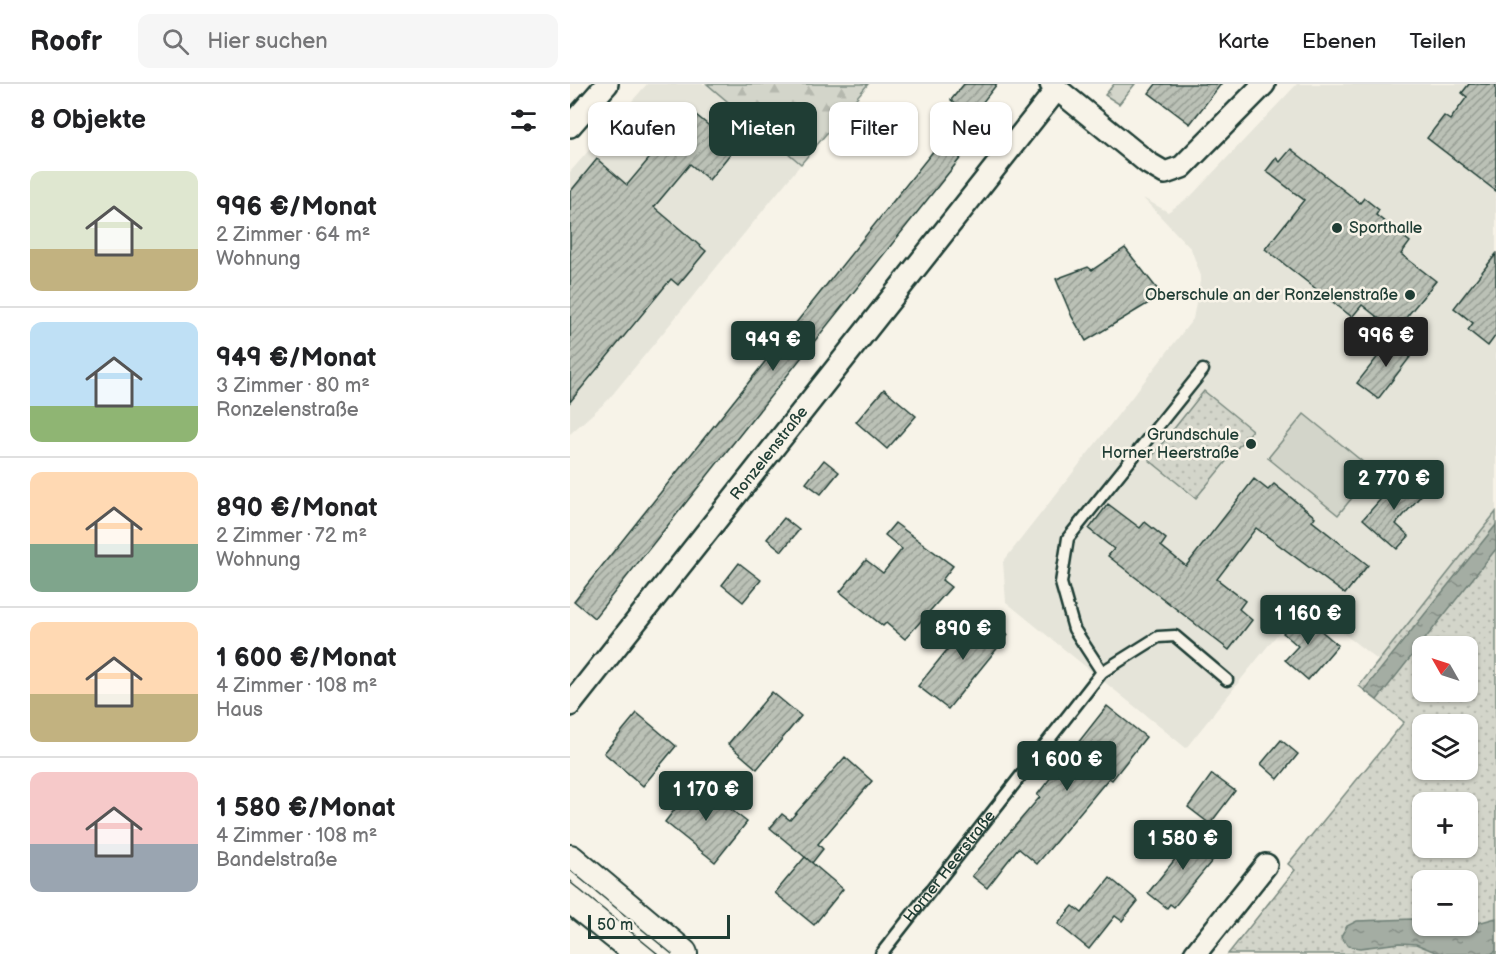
<!DOCTYPE html>
<html lang="de">
<head>
<meta charset="utf-8">
<style>
	:root { --surface:#fff; --page:#f6f6f6; --text:#202124; --muted:#757577; --line:#e0e0e0; --accent:#1f3d34 }
	body { margin:0; font-family:"Balsamiq Sans",sans-serif; background:var(--page); color:var(--text); height:100vh; display:flex; flex-direction:column; font-size:22px; white-space:nowrap }
	* { box-sizing:border-box; margin:0 }
	p { font-size:20px; color:var(--muted) }
	.icon { flex:none; width:33px; height:33px; fill:none; stroke:currentColor; stroke-width:2; stroke-linecap:round; stroke-linejoin:round }
	.map { position:relative; flex:1; overflow:hidden }
	.details { display:flex; flex-direction:column; background:var(--surface); width:570px }
	.details>* { flex:none }
	.guide { position:absolute; left:18px; top:18px; width:570px; height:54px; display:flex; gap:12px }
	.needle { width:39px; rotate:309deg }
	.fabs { position:absolute; left:842px; top:552px; display:grid; gap:12px }
	.fabs a { display:grid; place-items:center; width:66px; height:66px; border-radius:12px; background:var(--surface); box-shadow:0 2px 4px #0004; font-size:30px }
	.scale { position:absolute; left:18px; bottom:15px; width:142px; box-sizing:border-box; padding-left:6px; border:3px solid #1f3d34; border-top:0; font-size:16px; line-height:21px; white-space:nowrap; color:#1f3d34; -webkit-text-stroke:4px #f7f3e8; paint-order:stroke }
	.price { position:absolute; translate:-50% -51px; padding:0 14px; border-radius:6px; background:var(--accent); color:#fff; font-size:20px; line-height:39px; filter:drop-shadow(0 2px 3px #0008) }
	.price::after { content:''; position:absolute; left:50%; top:36px; width:18px; height:14px; margin-left:-9px; background:inherit; clip-path:polygon(0 0,100% 0,50% 100%) }
	.price.on { background:#222; color:#fff }
	ul { padding:0; list-style:none }
	li { display:flex; align-items:center; gap:18px; height:150px; padding:0 30px }
	li+li { border-top:2px solid var(--line) }
	li span { display:grid; place-items:center; flex:none; width:168px; height:120px; border-radius:12px; color:#555 }
	li>.icon { margin-inline-start:auto }
	span .icon { width:72px; height:72px; fill:#fffc; stroke-width:1 }
	li b { font-size:26px }
	h2 { display:flex; justify-content:space-between; align-items:center; height:72px; padding:0 30px; font-size:26px }
	.pill { padding:0 21px; border-radius:12px; background:var(--surface); box-shadow:0 2px 4px #0004; font-size:21px; line-height:54px }
	.pill.on { background:var(--accent); color:#fff }
	header { display:flex; align-items:center; gap:36px; box-sizing:border-box; height:84px; padding:0 30px; background:var(--surface); border-bottom:2px solid var(--line) }
	header strong { font-size:28px }
	nav { display:flex; gap:33px; margin-inline-start:auto; font-size:21px }
	.search { width:420px; height:54px; background:var(--page); display:flex; align-items:center; gap:15px; box-sizing:border-box; padding:0 21px; border-radius:12px; color:var(--muted); font-size:22px }
	main { display:flex; flex:1; min-height:0 }
	.map>svg:first-child { display:block }
	.built { fill:#e5e4d9 }
	.forest { fill:url(#forest-firs); stroke:#79897f; stroke-width:1.5 }
	.park { fill:url(#park-dots); stroke:#79897f; stroke-width:1.5; fill-rule:evenodd }
	.garden { fill:#d3d5ca; stroke:#79897f; stroke-width:1.5 }
	.water { fill:url(#water-ripples); stroke:#6f8077; stroke-width:1.5 }
	.building { fill:url(#building-hatch); stroke:#1f3d34; stroke-width:1.5 }
	.lines { fill:none; stroke-linecap:round; stroke-linejoin:round }
	.service-casing { stroke:#1f3d34; stroke-width:15 }
	.minor-casing { stroke:#1f3d34; stroke-width:26 }
	.secondary-casing { stroke:#1f3d34; stroke-width:34 }
	.service { stroke:#f7f3e8; stroke-width:10 }
	.minor { stroke:#f7f3e8; stroke-width:21 }
	.secondary { stroke:#f7f3e8; stroke-width:30 }
	.tram { stroke:#1f3d34; stroke-width:1.5 }
	.poi-dot { fill:#1f3d34; stroke:#f7f3e8; stroke-width:2 }
	.labels { text-anchor:middle; dominant-baseline:central; stroke-width:5; stroke-linejoin:round; paint-order:stroke }
	.poi-label { font-size:16px; fill:#1f3d34; stroke:#f7f3e8; text-anchor:end }
	.street-label { font-size:16px; fill:#1f3d34; stroke:#f7f3e8 }
</style>
</head>
<body>
<header>
<strong>Roofr</strong>
<div class="search"><svg class="icon" aria-label="search" viewBox="0 0 24 24"><circle cx="10" cy="10" r="6"/><path d="M15 15l6 6"/></svg>Hier suchen</div>
<nav><a>Karte</a><a>Ebenen</a><a>Teilen</a></nav>
</header>
<main>
<section class="details">
<h2>8 Objekte<svg class="icon" aria-label="filters" viewBox="0 0 24 24"><path d="M4 7h16M4 17h16"/><circle cx="9" cy="7" r="2"/><circle cx="15" cy="17" r="2"/></svg></h2>
<ul>
<li><span style="background:linear-gradient(#dfe7d0 65%,#c2b280 0)"><svg class="icon" aria-label="home" viewBox="0 0 24 24"><path d="M3 11l9-7 9 7M6 9v11h12V9"/></svg></span><div><b>996 €/Monat</b><p>2 Zimmer · 64 m²</p><p>Wohnung</p></div></li>
<li><span style="background:linear-gradient(#bfe0f5 70%,#8fb573 0)"><svg class="icon" aria-label="home" viewBox="0 0 24 24"><path d="M3 11l9-7 9 7M6 9v11h12V9"/></svg></span><div><b>949 €/Monat</b><p>3 Zimmer · 80 m²</p><p>Ronzelenstraße</p></div></li>
<li><span style="background:linear-gradient(#ffd9b3 60%,#7fa58c 0)"><svg class="icon" aria-label="home" viewBox="0 0 24 24"><path d="M3 11l9-7 9 7M6 9v11h12V9"/></svg></span><div><b>890 €/Monat</b><p>2 Zimmer · 72 m²</p><p>Wohnung</p></div></li>
<li><span style="background:linear-gradient(#ffd9b3 60%,#c2b280 0)"><svg class="icon" aria-label="home" viewBox="0 0 24 24"><path d="M3 11l9-7 9 7M6 9v11h12V9"/></svg></span><div><b>1 600 €/Monat</b><p>4 Zimmer · 108 m²</p><p>Haus</p></div></li>
<li><span style="background:linear-gradient(#f6c9c9 60%,#9aa5b1 0)"><svg class="icon" aria-label="home" viewBox="0 0 24 24"><path d="M3 11l9-7 9 7M6 9v11h12V9"/></svg></span><div><b>1 580 €/Monat</b><p>4 Zimmer · 108 m²</p><p>Bandelstraße</p></div></li>
</ul>
</section>
<div class="map">
<svg width="926" height="870" viewBox="0 0 926 870">
	<defs>
		<pattern id="forest-firs" width="22" height="20" patternUnits="userSpaceOnUse" patternTransform="scale(1.5)"><rect width="22" height="20" fill="#d3d5ca"/><path d="M5 1l3.5 6h-7zM16 11l3.5 6h-7z" fill="#b5b8ae"/></pattern>
		<pattern id="park-dots" width="8" height="8" patternUnits="userSpaceOnUse" patternTransform="scale(1.5)"><rect width="8" height="8" fill="#d3d5ca"/><path d="M2 2h.1M6 6h.1" fill="none" stroke="#b5b8ae" stroke-width="1.8" stroke-linecap="round"/></pattern>
		<pattern id="water-ripples" width="26" height="14" patternUnits="userSpaceOnUse" patternTransform="scale(1.5)"><rect width="26" height="14" fill="#a4ada3"/><path d="M2 4q2-2 4 0t4 0M15 11q2-2 4 0t4 0" fill="none" stroke="#858e86"/></pattern>
		<pattern id="building-hatch" width="6" height="6" patternUnits="userSpaceOnUse" patternTransform="scale(1.5)"><rect width="6" height="6" fill="#bbc1b6"/><path d="M-1 1l2-2M0 6l6-6M5 7l2-2" fill="none" stroke="#979e95"/></pattern>
	</defs>
	<rect width="100%" height="100%" fill="#f7f3e8"/>
	<filter id="ink" filterUnits="userSpaceOnUse"><feTurbulence type="fractalNoise" baseFrequency=".0167" numOctaves="2"/><feDisplacementMap in="SourceGraphic" scale="12" xChannelSelector="R" yChannelSelector="G"/><feConvolveMatrix kernelMatrix="1 2 1 2 8 2 1 2 1" color-interpolation-filters="sRGB"/></filter>
	<g filter="url(#ink)">
		<!-- built -->
		<g class="built">
			<path d="M 77,0 L 137,0 L 231,80 L 38,316 L 0,350 L 0,88 Z"/>
			<path d="M 727,0 L 926,0 L 926,428 L 809,577 L 733,518 L 616,664 L 436,518 L 433,478 L 623,235 L 631,192 L 621,165 L 573,114 L 598,128 L 621,112 Z"/>
		</g>
		<!-- forest -->
		<g class="forest">
			<path d="M 137,0 L 298,0 L 231,80 Z"/>
			<path d="M 544,0 L 565,0 L 549,20 L 535,11 Z"/>
		</g>
		<!-- park -->
		<g class="park">
			<path d="M 634,307 L 682,346 L 626,414 L 579,376 Z"/>
			<path d="M 926,428 L 926,870 L 658,870 L 725,786 L 718,780 L 834,638 L 789,602 ZM 852,562 L 897,562 L 897,608 L 852,608 ZM 852,640 L 897,640 L 897,686 L 852,686 ZM 852,718 L 897,718 L 897,764 L 852,764 ZM 852,796 L 897,796 L 897,842 L 852,842 Z"/>
		</g>
		<!-- garden -->
		<path class="garden" d="M 734,330 L 804,387 L 768,431 L 698,374 Z"/>
		<!-- water -->
		<g class="water">
			<path d="M 926,441 L 926,465 L 807,616 L 794,606 Z"/>
			<path d="M 926,834 L 926,867 L 921,870 L 870,870 L 846,860 L 830,859 L 790,864 L 778,862 L 771,852 L 777,842 L 787,837 L 843,835 L 852,836 L 852,842 L 897,842 Z"/>
		</g>
		<!-- building -->
		<g class="building">
			<path d="M 394,0 L 427,0 L 401,33 L 381,16 Z"/>
			<path d="M 586,0 L 651,0 L 620,40 L 579,9 Z"/>
			<path d="M 899,0 L 926,0 L 926,107 L 857,54 L 874,32 L 880,36 L 897,13 L 892,9 Z"/>
			<path d="M 120,26 L 149,50 L 153,45 L 169,59 L 139,96 L 120,80 L 84,123 L 136,167 L 108,201 L 101,195 L 0,318 L 0,108 L 27,75 L 57,101 Z"/>
			<path d="M 384,41 L 404,57 L 24,534 L 4,517 Z"/>
			<path d="M 721,65 L 790,119 L 794,114 L 809,126 L 806,131 L 840,158 L 831,170 L 866,197 L 825,247 L 792,221 L 782,233 L 695,165 L 734,116 L 696,87 L 706,74 L 710,78 Z"/>
			<path d="M 555,164 L 592,211 L 516,257 L 502,233 L 486,195 L 518,183 L 522,186 Z"/>
			<path d="M 926,170 L 926,251 L 918,262 L 898,246 L 903,239 L 884,224 Z"/>
			<path d="M 824,252 L 844,268 L 808,315 L 787,299 Z"/>
			<path d="M 314,305 L 346,332 L 317,365 L 286,338 Z"/>
			<path d="M 254,376 L 269,388 L 251,410 L 236,399 Z"/>
			<path d="M 833,390 L 854,408 L 826,440 L 839,452 L 827,465 L 793,435 Z"/>
			<path d="M 684,395 L 698,406 L 704,400 L 745,433 L 742,437 L 798,481 L 775,510 L 686,444 L 647,495 L 675,517 L 669,525 L 682,536 L 659,566 L 538,472 L 544,465 L 519,445 L 538,420 L 570,444 L 575,438 L 596,455 L 591,462 L 616,482 Z"/>
			<path d="M 214,434 L 229,446 L 212,467 L 197,455 Z"/>
			<path d="M 325,439 L 383,482 L 372,496 L 381,503 L 335,555 L 316,539 L 313,542 L 270,508 L 296,476 L 313,489 L 332,465 L 315,451 Z"/>
			<path d="M 169,479 L 191,496 L 173,518 L 152,501 Z"/>
			<path d="M 413,528 L 438,551 L 378,625 L 348,602 L 385,556 L 387,557 Z"/>
			<path d="M 730,529 L 768,561 L 738,596 L 715,576 L 728,562 L 713,549 Z"/>
			<path d="M 202,608 L 231,632 L 187,685 L 158,660 Z"/>
			<path d="M 537,622 L 576,653 L 542,696 L 539,694 L 467,780 L 448,764 L 417,804 L 402,792 L 470,713 L 467,711 Z"/>
			<path d="M 67,629 L 106,662 L 73,702 L 34,669 Z"/>
			<path d="M 711,656 L 728,670 L 708,695 L 691,680 Z"/>
			<path d="M 275,673 L 302,697 L 248,760 L 253,765 L 242,779 L 200,744 L 212,730 L 220,736 Z"/>
			<path d="M 642,690 L 665,707 L 640,740 L 618,723 Z"/>
			<path d="M 126,698 L 177,738 L 145,778 L 95,738 Z"/>
			<path d="M 620,747 L 642,764 L 639,767 L 646,772 L 604,823 L 600,820 L 597,824 L 578,809 L 606,774 L 604,773 L 609,766 L 607,764 Z"/>
			<path d="M 235,773 L 273,805 L 244,841 L 205,809 Z"/>
			<path d="M 540,794 L 568,817 L 552,837 L 545,832 L 519,865 L 488,840 L 503,822 L 512,829 Z"/>
		</g>
		<g class="lines">
			<!-- service casing -->
			<g class="service-casing">
				<g id="service">
					<path d="M 532,588 L 504,545 L 491,499 L 498,454 L 633,286"/>
					<path id="s1" d="M 311,870 L 532,588 L 588,553 L 605,552 L 657,596"/>
				</g>
			</g>
			<!-- minor casing -->
			<g class="minor-casing">
				<g id="minor">
					<path d="M 487,5 L 578,79 L 595,89 L 612,83 L 694,0"/>
					<path d="M 0,42 L 37,0"/>
					<path id="s2" d="M 0,621 L 487,5 L 481,0"/>
					<path d="M 625,870 L 696,781"/>
				</g>
			</g>
			<!-- secondary casing -->
			<g class="secondary-casing">
				<g id="secondary">
					<path d="M 0,776 L 112,870"/>
					<path d="M 0,813 L 71,870"/>
				</g>
			</g>
			<!-- service -->
			<use href="#service" class="service"/>
			<!-- minor -->
			<use href="#minor" class="minor"/>
			<!-- secondary -->
			<use href="#secondary" class="secondary"/>
			<!-- tram -->
			<g class="tram">
				<path d="M 0,786 L 102,870"/>
				<path d="M 0,798 L 88,870"/>
			</g>
		</g>
	</g>
	<!-- markers -->
	<g class="poi-dot">
		<circle cx="767" cy="144" r="6"/>
		<circle cx="840" cy="211" r="6"/>
		<circle cx="681" cy="360" r="6"/>
	</g>
	<g class="labels">
		<!-- poi labels -->
		<g class="poi-label">
			<text x="779" y="144" text-anchor="start">Sporthalle</text>
			<text x="828" y="211">Oberschule an der Ronzelenstraße</text>
			<text x="669" y="351">Grundschule<tspan x="669" dy="18">Horner Heerstraße</tspan></text>
		</g>
		<!-- street labels -->
		<g class="street-label">
			<text stroke="none"><textPath href="#s2" startOffset="321">Ronzelenstraße</textPath></text>
			<text stroke="none"><textPath href="#s1" startOffset="111">Horner Heerstraße</textPath></text>
		</g>
	</g>
</svg>
<div class="fabs">
<a><svg class="needle" viewBox="-14 -14 28 28"><path d="M0-13l5 13h-10z" fill="#e53935"/><path d="M0 13l5-13h-10z" fill="#757577"/></svg></a>
<a><svg class="icon" aria-label="layers" viewBox="0 0 24 24"><path d="M12 4l9 5-9 5-9-5zM3 14l9 5 9-5"/></svg></a>
<a>+</a>
<a>−</a>
</div>
<div class="scale">50 m</div>
<b class="price on" style="left:816px;top:284px">996 €</b>
<b class="price" style="left:203px;top:288px">949 €</b>
<b class="price" style="left:824px;top:427px">2 770 €</b>
<b class="price" style="left:738px;top:562px">1 160 €</b>
<b class="price" style="left:393px;top:577px">890 €</b>
<b class="price" style="left:497px;top:708px">1 600 €</b>
<b class="price" style="left:136px;top:738px">1 170 €</b>
<b class="price" style="left:613px;top:787px">1 580 €</b>
<div class="guide">
<a class="pill">Kaufen</a>
<a class="pill on">Mieten</a>
<a class="pill">Filter</a>
<a class="pill">Neu</a>
</div>
</div>
</main>
</body>
</html>
